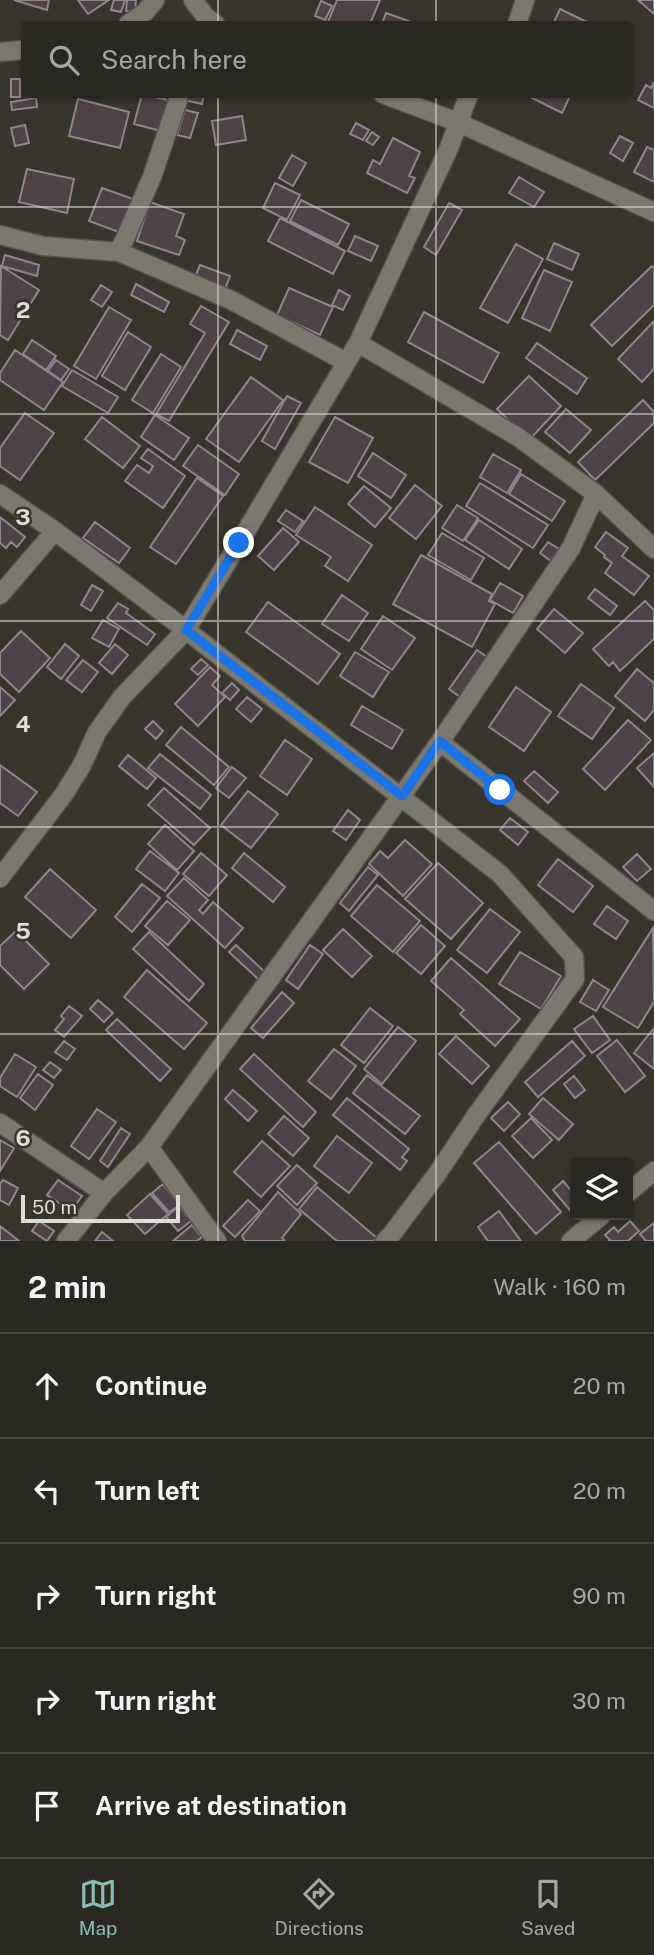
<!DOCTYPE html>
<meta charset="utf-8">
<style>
:root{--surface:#292821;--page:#35342e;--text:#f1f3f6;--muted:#a5a6a5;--line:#45443f;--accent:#8bbbb9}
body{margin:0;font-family:"Public Sans",sans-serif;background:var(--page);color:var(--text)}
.controls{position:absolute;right:21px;bottom:21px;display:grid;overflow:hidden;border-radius:7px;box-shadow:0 2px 5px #0004}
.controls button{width:63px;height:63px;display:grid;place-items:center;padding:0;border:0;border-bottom:2px solid var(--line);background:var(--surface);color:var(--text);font:35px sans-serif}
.scale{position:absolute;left:21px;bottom:18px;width:159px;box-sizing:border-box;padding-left:7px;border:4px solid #dddcd6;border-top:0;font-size:19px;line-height:24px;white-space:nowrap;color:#dddcd6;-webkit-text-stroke:5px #37352c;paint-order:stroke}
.stop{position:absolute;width:21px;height:21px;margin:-16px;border:5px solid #1a73e8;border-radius:50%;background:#fff}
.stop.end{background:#1a73e8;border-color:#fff;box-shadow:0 2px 7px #0008}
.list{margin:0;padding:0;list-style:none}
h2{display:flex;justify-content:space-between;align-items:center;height:91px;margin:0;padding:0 28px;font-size:30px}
h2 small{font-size:23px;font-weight:400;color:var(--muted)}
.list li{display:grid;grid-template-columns:46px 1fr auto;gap:21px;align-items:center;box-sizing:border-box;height:105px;padding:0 28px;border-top:2px solid var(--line)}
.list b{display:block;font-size:26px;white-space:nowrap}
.list em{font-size:23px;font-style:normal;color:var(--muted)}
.icon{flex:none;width:38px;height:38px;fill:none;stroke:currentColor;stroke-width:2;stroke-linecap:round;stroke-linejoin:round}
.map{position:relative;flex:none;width:654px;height:1241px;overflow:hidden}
.search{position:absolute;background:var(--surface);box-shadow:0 2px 5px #0004;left:21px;right:21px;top:21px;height:77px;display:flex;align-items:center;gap:18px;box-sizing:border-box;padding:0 24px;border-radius:7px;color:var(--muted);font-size:26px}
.sheet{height:616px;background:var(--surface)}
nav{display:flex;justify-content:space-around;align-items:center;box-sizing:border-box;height:98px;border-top:2px solid var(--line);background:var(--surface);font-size:19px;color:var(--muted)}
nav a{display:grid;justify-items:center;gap:4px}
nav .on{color:var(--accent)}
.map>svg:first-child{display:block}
.building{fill:#4c4248;stroke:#8f848b;stroke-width:2}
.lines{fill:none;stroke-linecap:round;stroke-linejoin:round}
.minor-casing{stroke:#54524a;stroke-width:21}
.minor{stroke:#7b796f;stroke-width:18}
.route{stroke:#1a73e8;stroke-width:9}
.grid{fill:none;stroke:#dddcd6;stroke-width:2;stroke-opacity:0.55}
.grid-label{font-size:23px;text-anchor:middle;font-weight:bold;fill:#dddcd6;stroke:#37352c;stroke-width:5;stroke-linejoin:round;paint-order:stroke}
</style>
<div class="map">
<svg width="654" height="1241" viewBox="0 0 654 1241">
<rect width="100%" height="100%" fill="#37352c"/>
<!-- building -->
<path class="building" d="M14 0H49L47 10Z
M78 0H109L88 14Z
M114 0H125L121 12 111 10Z
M127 0H136L135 12 126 11Z
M337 0H380L370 24H327Z
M638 0H654V14Z
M321 1 332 6 325 20 315 16Z
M560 9 591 24H553Z
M386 13 409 21 408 24H382Z
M11 79H20V97H11Z
M654 82V108L638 100 646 85 651 88Z
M142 94 172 101 165 132 134 124Z
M158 94H204L202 104Z
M524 94H571L562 113Z
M36 98 37 107 12 110 11 102Z
M78 99 129 112 120 148 69 136Z
M185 110 198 113 190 138 177 135Z
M242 116 246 140 216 145 212 121Z
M356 123 369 130 363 140 350 134Z
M25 125 29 143 15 146 11 128Z
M372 132 379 137 373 145 366 141Z
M620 136 633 143 623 161 610 153Z
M393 138 420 152 409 176 415 178 407 193 367 173 373 160 380 164Z
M647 147 654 150V182L634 172Z
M292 155 306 163 293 186 279 178Z
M27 169 74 179 67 213 19 202Z
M519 177 544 192 534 207 509 193Z
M275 183 300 195 287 220 263 208Z
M102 188 136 200 124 234 89 221Z
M301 200 349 224 338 245 290 221Z
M150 202 184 214 176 236 185 240 179 255 137 241Z
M449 203 462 210 436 255 424 247Z
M280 218 345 251 333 274 268 241Z
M355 236 378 246 371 261 348 251Z
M554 243 579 254 572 270 547 259Z
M516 244 543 259 508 323 480 308Z
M5 255 39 265 37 276 2 266Z
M200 265 230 276 225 289 195 277Z
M1 266 39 290 8 340 0 335Z
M652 266 654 268V305L612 346 591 325Z
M544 270 572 282 550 331 522 318Z
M136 284 169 302 164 312 131 295Z
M101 285 112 292 102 307 91 300Z
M289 288 333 307 320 335 277 315Z
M339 290 350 296 343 310 332 305Z
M201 306 229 322 169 421 156 414 205 333 190 324Z
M109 307 131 320 96 379 74 366Z
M424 312 499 353 483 383 408 342Z
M654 321V369L642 382 618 359Z
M237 330 267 346 260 360 230 344Z
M128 332 151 347 125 390 102 376Z
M32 340 56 356 46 370 23 354Z
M537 343 587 378 577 394 526 358Z
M15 350 63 382 44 410 0 380V373Z
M161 354 181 367 153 413 132 400Z
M56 360 69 369 61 380 48 371Z
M72 370 118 397 108 413 62 386Z
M529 376 561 406 529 440 497 409Z
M251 377 283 400 239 462 206 439Z
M287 396 301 403 275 449 262 441Z
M643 400 654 412V423L595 480 578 462Z
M566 409 591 430 570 453 545 432Z
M25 413 54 433 20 480 0 466V448Z
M155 415 189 438 174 460 141 437Z
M102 417 140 446 123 468 85 439Z
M335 417 373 438 348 483 309 462Z
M198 445 239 474 225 495 183 466Z
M148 449 185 476 163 508 125 481 137 465 149 473 153 466 141 458Z
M373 453 406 475 391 498 358 476Z
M493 454 521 470 507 493 480 477Z
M521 474 565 501 552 521 509 494Z
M197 478 223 496 176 564 150 547Z
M480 483 548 525 533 548 466 506Z
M415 485 442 506 416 539 389 518Z
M364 486 391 508 375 527 348 504Z
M457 505 478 518 463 541 442 528Z
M315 507 372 545 348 581 325 566 331 557 296 535Z
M286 510 303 521 295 532 278 521Z
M0 517 25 537 17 547 11 542 6 548 0 543Z
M479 520 522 549 509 569 465 540Z
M95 522 130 548 119 563 83 538Z
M283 528 299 542 274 570 258 556Z
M606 532 628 548 622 556 649 576 634 595 605 573 612 563 604 557 605 555 595 547Z
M442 533 484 558 471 580 428 555Z
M548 542 559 549 551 561 540 553Z
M421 555 492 594 489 601 495 604 472 647 393 604Z
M500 583 523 596 513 613 490 600Z
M92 585 103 591 91 611 81 605Z
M595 589 617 606 610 615 588 598Z
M342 595 368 613 349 641 322 624Z
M645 601 654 610V639L620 671 613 662 609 666 593 649Z
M268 602 340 654 318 684 246 632Z
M118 603 128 609 126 613 155 634 147 645 107 618Z
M554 609 583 633 565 653 537 629Z
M383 616 415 638 392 670 361 649Z
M103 620 119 629 109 647 92 638Z
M21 631 50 658 19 692 0 674V653Z
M65 644 79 656 61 679 47 667Z
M115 644 128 655 112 674 99 663Z
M477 650 491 660 463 699 449 689Z
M355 652 389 672 373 697 340 676Z
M201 659 208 665 198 675 191 669Z
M83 660 98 672 82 692 66 680Z
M210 667 220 676 212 685 225 697 198 726 175 704Z
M637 669 654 683V710L645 721 615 696Z
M232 683 239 690 230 700 222 693Z
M581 684 614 708 592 739 558 716Z
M0 687 15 700 0 716Z
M516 687 551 712 524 751 489 727Z
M247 697 262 709 251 722 236 709Z
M362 706 403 730 392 749 351 725Z
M628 720 651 740 605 790 583 769Z
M153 721 163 731 156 739 145 729Z
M181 727 229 767 214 785 166 745Z
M285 740 312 759 287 795 260 776Z
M654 753V787L637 768Z
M160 754 211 795 200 809 148 768Z
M128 755 156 778 147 789 119 766Z
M0 765 37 792 18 816 0 803Z
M232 767 246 778 229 798 216 788Z
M534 771 558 792 548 803 524 781Z
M164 788 210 828 194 845 148 805Z
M248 791 278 814 251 848 221 825Z
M348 810 360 820 346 840 333 831Z
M510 818 528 832 518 845 500 830Z
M165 825 194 851 177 870 148 844Z
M405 840 432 864 403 896 369 864 380 851 388 858Z
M150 851 179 873 165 891 136 869Z
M201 853 227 875 209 896 183 874Z
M244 853 285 887 273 902 232 868Z
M637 854 651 869 637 881 623 867Z
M558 859 593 886 573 912 538 885Z
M438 863 483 903 451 939 405 899Z
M368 867 378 875 349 911 340 903Z
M50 869 96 910 71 938 25 897Z
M184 878 208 900 199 910 203 914 213 902 243 928 225 948 167 896Z
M142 884 160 898 132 932 115 917Z
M377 885 420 921 393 952 351 916Z
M167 901 190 920 168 945 145 926Z
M607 906 628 921 616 939 594 924Z
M490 909 520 932 487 973 457 950Z
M421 925 445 946 421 974 396 953Z
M653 928 654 1002 638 1028 603 1007Z
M343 929 372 956 352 977 323 950Z
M16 931 49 964 24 989 0 965V946Z
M149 932 204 984 189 1001 133 949Z
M236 945 265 972 258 979 229 952Z
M310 945 323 954 298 989 286 980Z
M520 952 561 976 541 1009 499 984Z
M451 958 520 1019 495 1046 460 1014 464 1010 431 981Z
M147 970 207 1023 184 1049 124 997Z
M593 980 609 990 596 1011 580 1002Z
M282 992 294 1003 263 1038 251 1028Z
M98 1000 113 1013 104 1022 90 1009Z
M69 1006 82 1016 64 1037 55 1030 64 1019 61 1016Z
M370 1008 393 1026 364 1063 341 1045Z
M593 1016 610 1040 592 1053 574 1029Z
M117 1019 171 1069 160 1081 106 1030Z
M398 1027 416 1041 382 1084 364 1069Z
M654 1028V1069L634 1053Z
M456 1036 489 1066 472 1084 439 1054Z
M617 1040 645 1076 625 1092 597 1056Z
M64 1041 75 1049 67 1060 55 1052Z
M572 1041 585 1056 538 1097 525 1082Z
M334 1049 356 1066 331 1099 308 1081Z
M15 1054 36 1067 17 1097 0 1086V1078Z
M254 1054 316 1112 303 1127 240 1069Z
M50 1062 61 1070 54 1078 43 1070Z
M38 1074 53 1085 35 1110 20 1098Z
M367 1075 420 1116 405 1134 353 1093Z
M574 1076 585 1090 575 1098 564 1084Z
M233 1090 257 1111 248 1121 225 1099Z
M347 1098 409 1149 402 1157 407 1161 400 1170 333 1115Z
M543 1098 573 1124 559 1140 529 1114Z
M508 1102 520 1114 504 1131 491 1118Z
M97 1109 116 1122 89 1159 71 1146Z
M284 1116 309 1138 293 1156 268 1134Z
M531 1118 552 1140 533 1158 512 1136Z
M121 1128 130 1134 108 1167 100 1161Z
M337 1136 372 1163 349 1193 314 1166Z
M0 1140 14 1148 0 1171Z
M262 1141 290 1166 261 1197 234 1172Z
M499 1142 561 1212 536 1234 474 1163Z
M297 1165 317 1183 297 1205 277 1186Z
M3 1180 18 1188 9 1205 0 1200V1184Z
M58 1180 82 1196 71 1211 47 1195Z
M563 1181 575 1195 574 1215 553 1190Z
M163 1184 180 1205 169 1212 152 1193Z
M317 1187 377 1238 374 1241H337L299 1209Z
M278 1192 301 1214 282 1238 285 1241H245L242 1236Z
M150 1194 168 1214 145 1234 127 1215Z
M248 1200 260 1211 235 1237 223 1226Z
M179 1206 191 1221 178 1231 166 1217Z
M499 1211 521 1241H488L478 1227Z
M39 1221 54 1231 47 1241 32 1231Z
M630 1221 639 1231 628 1241H608L610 1240 605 1235 614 1227 618 1232Z
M654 1223V1241H646L640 1234Z
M192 1225 202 1237 197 1241H173Z
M0 1226 19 1241H0Z
M102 1232 113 1241H95Z"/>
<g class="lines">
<defs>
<path id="minor" d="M193 0 205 16 215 24
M128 24 145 12 155 0
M517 24 525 0
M0 52 24 50
M383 94 457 122 654 212
M0 235 43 246 119 252 231 300 346 362
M119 252 152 177 178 100
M358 343 518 437 596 494 654 549
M0 494 55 531 186 630 500 874 574 957 575 979 477 1114 437 1174 392 1234 385 1241
M0 595 55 531
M440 742 654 911
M0 878 64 794 82 765 97 732 122 697 186 630 239 543 358 343 449 148 469 94
M0 1123 104 1193
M149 1147 217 1241
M628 1193 654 1171
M66 1241 104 1193 149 1147 440 742 571 548 596 494
M571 1241 602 1215"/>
</defs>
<!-- minor casing -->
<use href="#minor" class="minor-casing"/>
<!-- minor -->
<use href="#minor" class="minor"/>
</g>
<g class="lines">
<!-- route -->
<path class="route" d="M239 543 186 630 402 796 440 741 500 790"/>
</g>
<!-- grid -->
<path class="grid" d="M218 0V24M436 0V24M218 94V1241M436 94V1241M0 207H654M0 414H654M0 621H654M0 827H654M0 1034H654"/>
<g class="grid-label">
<text x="23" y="318">2</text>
<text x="23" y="525">3</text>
<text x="23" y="732">4</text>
<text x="23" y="939">5</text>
<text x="23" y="1146">6</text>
</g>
</svg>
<div class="controls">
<button><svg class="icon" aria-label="layers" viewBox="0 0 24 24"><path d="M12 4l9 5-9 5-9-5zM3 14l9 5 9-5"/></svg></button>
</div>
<div class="scale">50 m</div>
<div class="stop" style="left:500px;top:790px"></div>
<div class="stop end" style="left:239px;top:543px"></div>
<div class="search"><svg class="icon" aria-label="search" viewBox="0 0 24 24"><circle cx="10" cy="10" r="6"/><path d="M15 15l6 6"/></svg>Search here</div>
</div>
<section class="sheet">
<h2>2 min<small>Walk · 160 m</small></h2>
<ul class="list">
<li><svg class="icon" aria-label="ahead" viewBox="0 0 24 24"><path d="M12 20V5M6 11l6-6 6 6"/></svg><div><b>Continue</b></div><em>20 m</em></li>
<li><svg class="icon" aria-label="left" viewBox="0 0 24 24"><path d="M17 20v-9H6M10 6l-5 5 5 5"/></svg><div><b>Turn left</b></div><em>20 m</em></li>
<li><svg class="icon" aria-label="right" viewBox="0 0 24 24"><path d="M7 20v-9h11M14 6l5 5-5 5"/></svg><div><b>Turn right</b></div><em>90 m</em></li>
<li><svg class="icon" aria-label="right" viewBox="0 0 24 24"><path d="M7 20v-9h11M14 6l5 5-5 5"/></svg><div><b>Turn right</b></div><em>30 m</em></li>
<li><svg class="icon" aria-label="arrive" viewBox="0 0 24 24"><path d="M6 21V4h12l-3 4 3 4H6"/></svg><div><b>Arrive at destination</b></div></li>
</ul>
</section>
<nav>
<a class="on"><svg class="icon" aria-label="map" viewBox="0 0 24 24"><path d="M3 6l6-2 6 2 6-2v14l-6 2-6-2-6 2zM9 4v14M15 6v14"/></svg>Map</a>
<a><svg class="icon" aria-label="directions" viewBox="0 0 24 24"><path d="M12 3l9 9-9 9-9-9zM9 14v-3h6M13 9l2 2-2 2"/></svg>Directions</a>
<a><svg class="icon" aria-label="saved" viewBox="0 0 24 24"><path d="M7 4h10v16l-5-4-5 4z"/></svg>Saved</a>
</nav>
